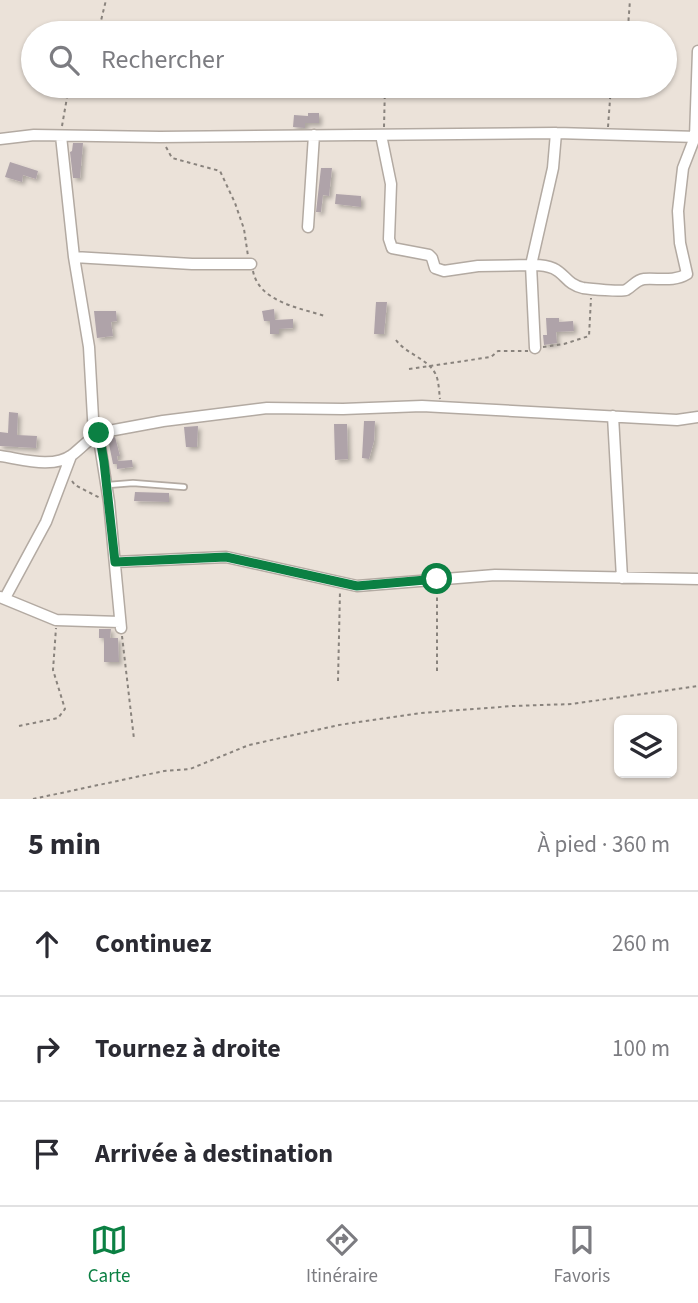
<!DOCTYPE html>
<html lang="fr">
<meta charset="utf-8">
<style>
:root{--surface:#fff;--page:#f7f7f7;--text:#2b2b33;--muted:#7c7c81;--line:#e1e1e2;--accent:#0b8043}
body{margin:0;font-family:"Source Sans 3",sans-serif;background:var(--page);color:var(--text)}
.controls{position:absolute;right:21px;bottom:21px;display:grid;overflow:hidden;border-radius:10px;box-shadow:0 2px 5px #0004}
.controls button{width:63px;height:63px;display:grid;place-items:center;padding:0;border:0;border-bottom:2px solid var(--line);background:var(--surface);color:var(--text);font:35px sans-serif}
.stop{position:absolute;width:21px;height:21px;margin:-16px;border:5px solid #0b8043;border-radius:50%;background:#fff}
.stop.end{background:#0b8043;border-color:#fff;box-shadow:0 2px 7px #0008}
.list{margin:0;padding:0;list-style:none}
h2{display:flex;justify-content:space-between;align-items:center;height:91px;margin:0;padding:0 28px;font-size:30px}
h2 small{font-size:23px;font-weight:400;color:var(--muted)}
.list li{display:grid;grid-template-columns:46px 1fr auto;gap:21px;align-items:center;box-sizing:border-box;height:105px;padding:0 28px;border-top:2px solid var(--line)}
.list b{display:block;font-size:26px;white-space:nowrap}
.list em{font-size:23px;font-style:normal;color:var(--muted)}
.icon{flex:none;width:38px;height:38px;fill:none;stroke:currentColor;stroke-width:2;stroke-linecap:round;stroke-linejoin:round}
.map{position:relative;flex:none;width:698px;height:799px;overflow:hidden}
.search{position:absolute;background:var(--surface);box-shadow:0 2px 5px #0004;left:21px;right:21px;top:21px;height:77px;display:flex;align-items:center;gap:18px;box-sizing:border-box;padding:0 24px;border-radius:38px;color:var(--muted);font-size:26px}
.sheet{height:406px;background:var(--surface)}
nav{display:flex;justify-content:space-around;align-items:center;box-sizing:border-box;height:98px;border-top:2px solid var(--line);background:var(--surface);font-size:19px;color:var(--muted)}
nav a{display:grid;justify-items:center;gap:4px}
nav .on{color:var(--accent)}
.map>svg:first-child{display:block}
.building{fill:#afa3a9;filter:url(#shadow)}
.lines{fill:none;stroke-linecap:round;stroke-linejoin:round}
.service-casing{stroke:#b3aaa2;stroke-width:8}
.minor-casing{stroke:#b3aaa2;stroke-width:13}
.path{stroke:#89837d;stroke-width:2;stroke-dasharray:3.5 3.5;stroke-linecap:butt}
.service{stroke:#fff;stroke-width:4.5}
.minor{stroke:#fff;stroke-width:10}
.route{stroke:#0b8043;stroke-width:9}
</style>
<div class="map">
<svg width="698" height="799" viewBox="0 0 698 799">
<defs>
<filter id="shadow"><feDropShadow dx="3" dy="3" stdDeviation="2" flood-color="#0004"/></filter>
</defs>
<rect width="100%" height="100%" fill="#ebe2d9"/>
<!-- building -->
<path class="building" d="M308 113H319V123H305V128L293 127 294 115 308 116Z
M73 143H83L80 178H73L70 152 72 151Z
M10 162 38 171 36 179 23 175 22 182 5 177Z
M321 168H332L329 196 323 195 321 212H316Z
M336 194 361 196V207L335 204Z
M376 302H387L384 334H374Z
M274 309 275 320 293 319V328L279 329V334H270V321H264L262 311Z
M94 311H116L117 321 111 322 113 336 97 338Z
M546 318H559V322L573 321 574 331 556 332 557 343 544 345 543 335H547Z
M9 412 18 413 17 435 37 436 36 448 0 446V432L8 433Z
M364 421H375L374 441 369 459 362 458Z
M334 424H347L348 459 335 460Z
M198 426 197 447H186L184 427Z
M115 437 120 456H117L118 461 132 460 133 467 117 469V464H113L108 439Z
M135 492 169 493V502L134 501Z
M99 629H111L110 638H118L119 662H104V638H99Z"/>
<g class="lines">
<defs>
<path id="service" d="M108 485 133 483 184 487"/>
<path id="minor" d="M381 135 391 184 389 239 392 248 429 255 432 258 435 268 444 271 478 266 531 265 553 168 556 133
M61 136 74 257 89 347 94 436
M0 139 34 135 160 137 556 133 698 137
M308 227 314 135
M74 257 192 264H251
M535 348 531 265C567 264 560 283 583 288 590 289 622 292 626 290 633 286 636 280 644 279 659 278 674 282 687 274L680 243 678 211 683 168 695 137 698 51
M613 416 622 578
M0 456C22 459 53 469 72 455 81 448 88 440 98 434
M115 562 226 557 357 586 495 575 698 579
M0 597 56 620 120 622
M5 598 46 522 71 456
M121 628 109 502 98 433 163 421 267 408 343 409 422 406 677 420 698 417"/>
</defs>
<!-- service casing -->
<use href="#service" class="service-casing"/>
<!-- minor casing -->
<use href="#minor" class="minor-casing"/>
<!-- path -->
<path class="path" d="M98 33 106 0
M623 33 628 27 630 0
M62 126 69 86
M384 127 385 86
M608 127 611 86
M166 147 172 158 220 171 235 203 244 229 248 256
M253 271C259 302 300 308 325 316
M396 340C406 354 429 359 436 375 439 382 439 392 440 399
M543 347 564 344 589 336 591 298
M409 369 491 357 498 351H528
M72 481 75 485 100 498
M122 636 134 739
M437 671V588
M338 681 340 591
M19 726 58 718 65 709 53 670 56 628
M33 799 164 771 190 769 249 745 339 725 421 713 513 706 572 704 698 686"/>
<!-- service -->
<use href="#service" class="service"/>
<!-- minor -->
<use href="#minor" class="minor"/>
</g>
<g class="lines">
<!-- route -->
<path class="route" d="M99 433 104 462 115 562 226 557 357 586 437 579"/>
</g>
</svg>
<div class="controls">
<button><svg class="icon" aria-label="layers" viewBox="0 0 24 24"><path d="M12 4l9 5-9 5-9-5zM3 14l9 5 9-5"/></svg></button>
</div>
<div class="stop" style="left:437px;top:579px"></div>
<div class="stop end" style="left:99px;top:433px"></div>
<div class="search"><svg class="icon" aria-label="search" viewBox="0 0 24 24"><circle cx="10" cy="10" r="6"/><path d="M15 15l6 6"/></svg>Rechercher</div>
</div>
<section class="sheet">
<h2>5 min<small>À pied · 360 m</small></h2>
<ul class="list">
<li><svg class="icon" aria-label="ahead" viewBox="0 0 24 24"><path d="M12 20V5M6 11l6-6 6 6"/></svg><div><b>Continuez</b></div><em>260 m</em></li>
<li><svg class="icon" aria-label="right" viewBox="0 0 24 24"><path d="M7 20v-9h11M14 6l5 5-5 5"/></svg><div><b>Tournez à droite</b></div><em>100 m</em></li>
<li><svg class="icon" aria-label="arrive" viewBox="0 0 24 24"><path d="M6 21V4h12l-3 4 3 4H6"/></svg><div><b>Arrivée à destination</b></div></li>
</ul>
</section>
<nav>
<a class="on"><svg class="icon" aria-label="map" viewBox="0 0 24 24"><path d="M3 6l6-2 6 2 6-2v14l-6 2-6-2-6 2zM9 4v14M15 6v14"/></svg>Carte</a>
<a><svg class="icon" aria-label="directions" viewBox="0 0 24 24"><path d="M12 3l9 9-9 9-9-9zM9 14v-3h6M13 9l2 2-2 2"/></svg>Itinéraire</a>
<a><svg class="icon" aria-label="saved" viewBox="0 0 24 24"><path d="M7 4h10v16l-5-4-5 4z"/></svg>Favoris</a>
</nav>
